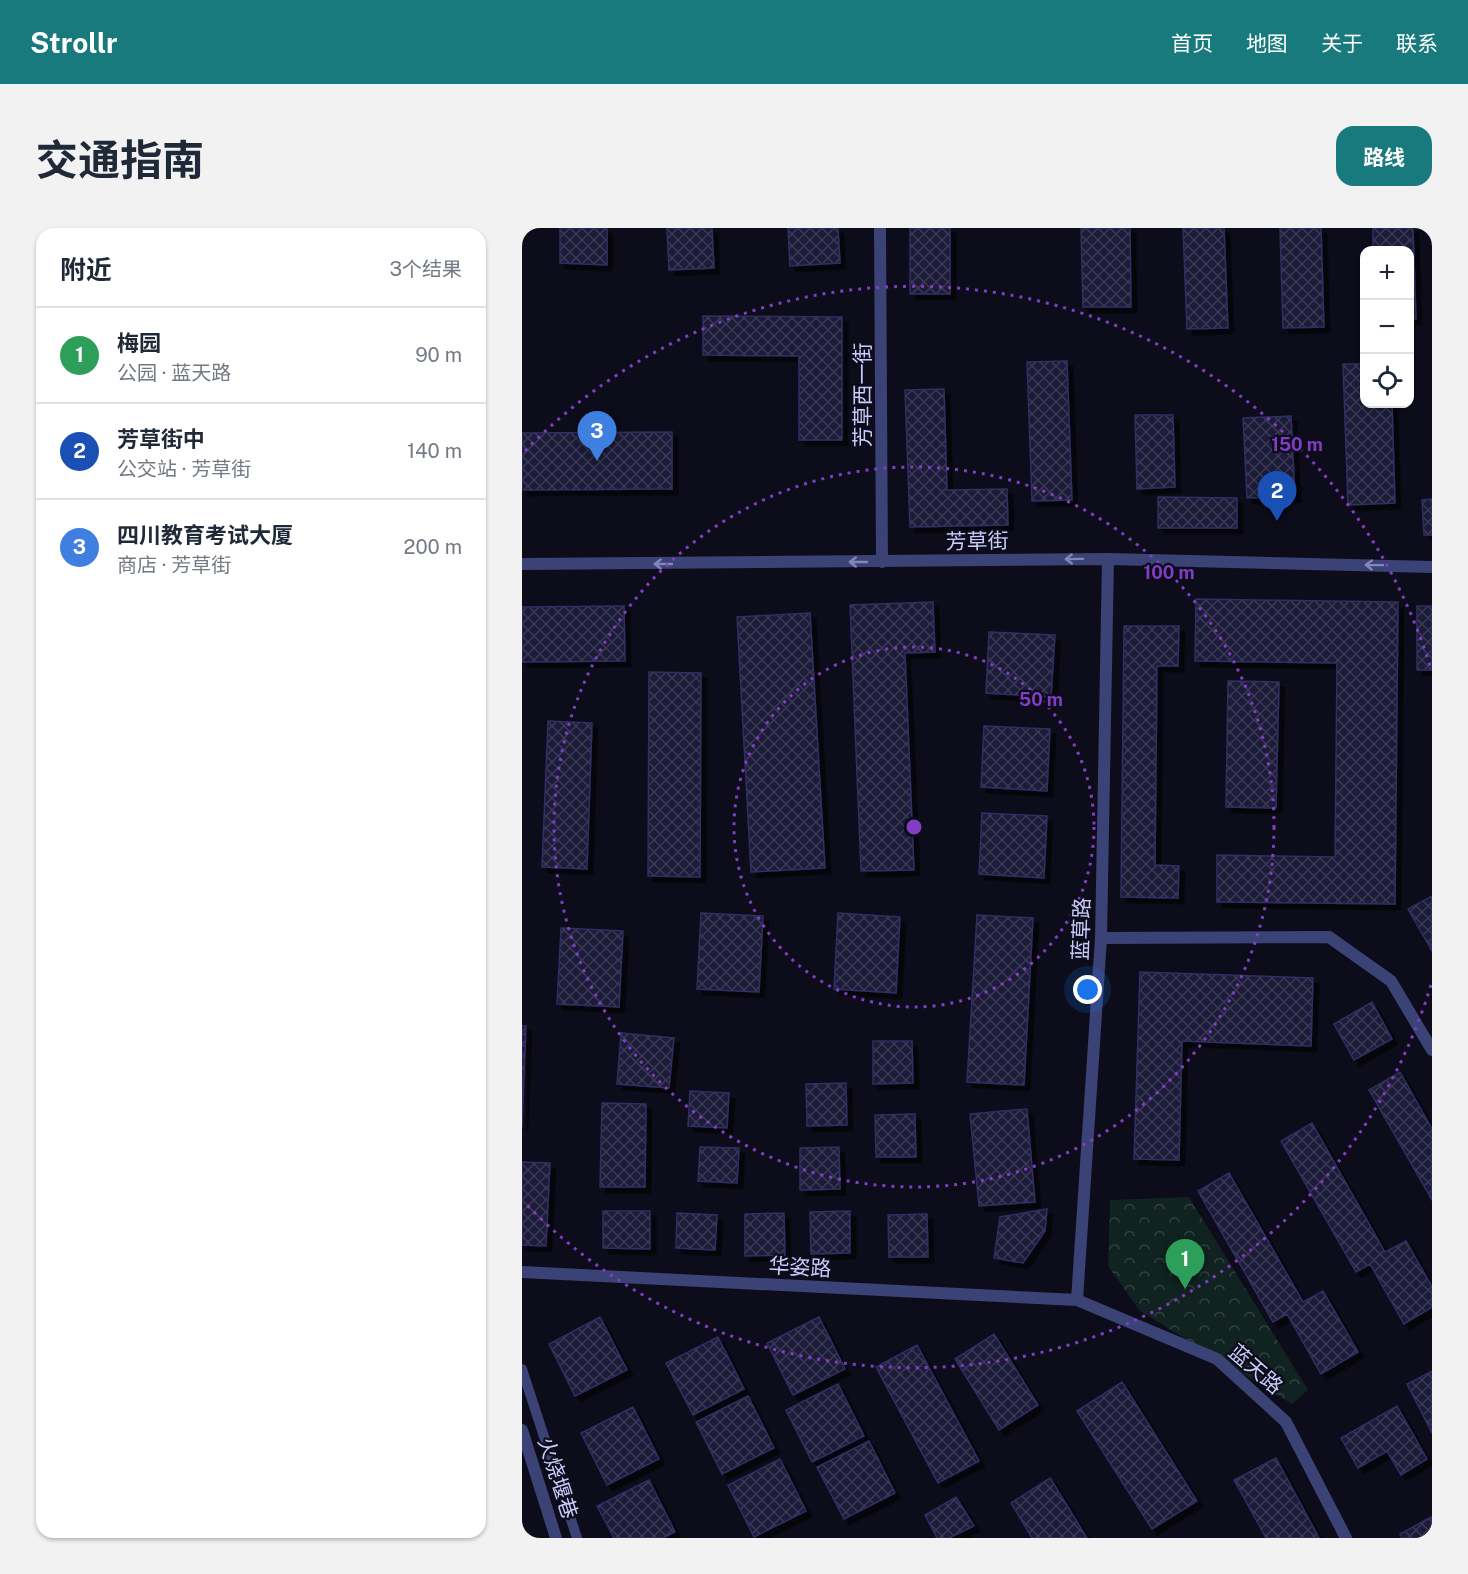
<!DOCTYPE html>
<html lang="zh">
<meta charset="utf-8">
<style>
:root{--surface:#fff;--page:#f2f2f3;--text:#1f2937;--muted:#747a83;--line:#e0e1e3;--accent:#197a7d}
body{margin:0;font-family:"Public Sans","Noto Sans SC",sans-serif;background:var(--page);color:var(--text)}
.controls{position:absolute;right:18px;top:18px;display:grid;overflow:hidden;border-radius:12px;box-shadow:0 2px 4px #0004}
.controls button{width:54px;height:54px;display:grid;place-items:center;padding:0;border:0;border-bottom:2px solid var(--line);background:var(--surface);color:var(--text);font:30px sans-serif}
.you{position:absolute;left:566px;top:762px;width:21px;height:21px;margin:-15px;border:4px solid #fff;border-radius:50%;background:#1a73e8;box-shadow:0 0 0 9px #1a73e833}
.badge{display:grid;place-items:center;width:39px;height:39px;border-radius:50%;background:var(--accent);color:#fff;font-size:20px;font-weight:700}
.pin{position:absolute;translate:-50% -50px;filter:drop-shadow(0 2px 3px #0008)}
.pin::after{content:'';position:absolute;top:32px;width:21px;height:18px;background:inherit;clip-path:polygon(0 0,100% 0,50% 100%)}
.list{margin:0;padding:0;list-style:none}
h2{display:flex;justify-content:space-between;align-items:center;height:78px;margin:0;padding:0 24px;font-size:26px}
h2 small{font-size:20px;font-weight:400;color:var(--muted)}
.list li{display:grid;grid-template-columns:39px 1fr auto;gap:18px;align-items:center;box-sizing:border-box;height:96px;padding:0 24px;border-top:2px solid var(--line)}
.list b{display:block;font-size:22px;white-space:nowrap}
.list p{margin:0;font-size:20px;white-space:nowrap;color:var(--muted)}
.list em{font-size:20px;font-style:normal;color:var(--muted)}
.icon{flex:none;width:33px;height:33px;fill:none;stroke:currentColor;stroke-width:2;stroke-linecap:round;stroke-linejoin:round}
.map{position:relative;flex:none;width:910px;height:1310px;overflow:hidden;border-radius:18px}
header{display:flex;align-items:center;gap:36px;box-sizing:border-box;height:84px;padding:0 30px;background:var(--accent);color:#fff}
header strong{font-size:28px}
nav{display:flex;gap:33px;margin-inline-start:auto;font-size:21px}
.intro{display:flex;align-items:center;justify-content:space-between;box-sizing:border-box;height:144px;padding:0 36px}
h1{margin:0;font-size:42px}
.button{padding:15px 27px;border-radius:18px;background:var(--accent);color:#fff;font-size:21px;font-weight:700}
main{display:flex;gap:36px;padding:0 36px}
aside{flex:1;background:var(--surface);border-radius:18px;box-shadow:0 2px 4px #0004}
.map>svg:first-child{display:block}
.park{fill:url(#park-crowns)}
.building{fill:url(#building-cross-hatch);stroke:#302e63;stroke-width:1.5;filter:url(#shadow)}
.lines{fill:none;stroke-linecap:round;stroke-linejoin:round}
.service{stroke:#3b4275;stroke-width:10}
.pedestrian{stroke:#3b4275;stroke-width:12}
.minor{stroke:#3b4275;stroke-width:12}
.tertiary{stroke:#3b4275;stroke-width:12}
.oneway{stroke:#8286b8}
.ring{fill:none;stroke:#833cc5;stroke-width:3;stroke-dasharray:3 6}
.labels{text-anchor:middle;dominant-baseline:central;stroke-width:4.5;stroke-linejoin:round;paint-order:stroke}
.street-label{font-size:21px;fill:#c9cbfb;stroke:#0c0c1a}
.centre{fill:#833cc5;stroke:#0c0c1a;stroke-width:3}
.ring-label{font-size:18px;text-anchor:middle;font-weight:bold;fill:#833cc5;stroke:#0c0c1a;stroke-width:4.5;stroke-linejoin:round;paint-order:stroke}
</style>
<header>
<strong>Strollr</strong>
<nav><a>首页</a><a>地图</a><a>关于</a><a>联系</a></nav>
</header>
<div class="intro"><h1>交通指南</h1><a class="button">路线</a></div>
<main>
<aside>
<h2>附近<small>3个结果</small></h2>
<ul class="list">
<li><span class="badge" style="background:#2e9e5b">1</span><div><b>梅园</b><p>公园 · 蓝天路</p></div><em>90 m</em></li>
<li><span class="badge" style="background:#1a4fb4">2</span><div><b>芳草街中</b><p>公交站 · 芳草街</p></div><em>140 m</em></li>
<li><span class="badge" style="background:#3f7fe0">3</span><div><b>四川教育考试大厦</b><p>商店 · 芳草街</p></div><em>200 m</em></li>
</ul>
</aside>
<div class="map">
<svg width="910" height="1310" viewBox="0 0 910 1310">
<defs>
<pattern id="park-crowns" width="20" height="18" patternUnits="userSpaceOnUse" patternTransform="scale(1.5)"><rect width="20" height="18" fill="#102320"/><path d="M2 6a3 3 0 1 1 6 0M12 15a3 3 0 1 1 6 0" fill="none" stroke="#314241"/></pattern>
<pattern id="building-cross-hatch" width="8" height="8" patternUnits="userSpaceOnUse" patternTransform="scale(1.5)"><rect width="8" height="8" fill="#1b1a39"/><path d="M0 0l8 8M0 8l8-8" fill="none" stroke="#3b3a57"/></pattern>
<filter id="shadow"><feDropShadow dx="5.5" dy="5.5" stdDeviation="0" flood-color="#0009"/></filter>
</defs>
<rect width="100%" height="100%" fill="#0c0c1a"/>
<!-- park -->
<path class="park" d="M667 969 786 1162 770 1176 618 1083 586 1038 588 972Z"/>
<!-- building -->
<path class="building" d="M38 0H85V37L38 35Z
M145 0H190L192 40 147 42Z
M266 0H316L318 35 268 38Z
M388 0H428V66H388Z
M559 0H608L609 79H561Z
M661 0H702L706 100 665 101Z
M758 0H799L802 99 761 100Z
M851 0H891L894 91H888V22H851Z
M181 88 320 89V212H277V128L181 127Z
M545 133 550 272 510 273 505 134Z
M821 136H842V176H870L873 275 826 277Z
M422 161 425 262 485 261 486 297 388 299 383 162Z
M613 187H651L653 259 615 261Z
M769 188 773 268 725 270 721 190Z
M150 204V261L0 262V205Z
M636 269 715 270V300H636Z
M910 271V307H902L900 272Z
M674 371 876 374 873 676 695 674V627L813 629 815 435 673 433Z
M411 374 413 424 383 425 392 642 339 643 328 377Z
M102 378 103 433 0 434V379Z
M895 378H910V442H895Z
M288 385 303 640 229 644 215 389Z
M602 398H657L656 438H635L633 637 657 638 656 670 599 669Z
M467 404 533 407 529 469 464 465Z
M127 444 179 445 178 649 126 648Z
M706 453 757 454 754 580 704 579Z
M26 493 70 495 65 641 20 639Z
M462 498 528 501 525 563 459 559Z
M460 585 525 588 522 650 457 646Z
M910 668V723L886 681Z
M179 685 241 688 237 764 175 761Z
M316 685 378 689 374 765 312 761Z
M455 687 511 690 502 857 445 854Z
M39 700 101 703 97 779 35 776Z
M618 744 791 750 789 818 660 813 657 932 612 931Z
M850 774 870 811 832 832 812 796Z
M0 798H4L0 899Z
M99 805 152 810 147 860 95 856Z
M351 813H390L391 855 351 856Z
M878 844 910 901V972L847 862Z
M324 855 325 897 285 898 284 856Z
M168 863 207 865 205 900 166 898Z
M80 875 124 876 123 959H78Z
M505 881 513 974 457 978 448 886Z
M393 886 394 929H354L353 887Z
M790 895 863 1024 884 1013 910 1059V1079L882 1096 848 1036 834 1044 759 913Z
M178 919 217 920 215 955 176 953Z
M317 919 318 961 278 962V920Z
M0 934 28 935 24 1018 0 1017Z
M707 945 781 1074 801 1063 836 1124 799 1146 765 1086 751 1094 676 963Z
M525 981 523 1003 501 1035 472 1030 478 989Z
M81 983H128V1021L81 1020Z
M328 983V1025L289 1026 288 984Z
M155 985 195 987 193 1022 154 1020Z
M262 985 263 1027 223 1028V986Z
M405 986 406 1029H367L366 987Z
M78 1089 105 1142 53 1168 27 1116Z
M297 1089 323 1141 271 1167 245 1115Z
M472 1106 516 1177 477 1202 433 1131Z
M196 1109 222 1161 171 1187 144 1135Z
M395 1117 457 1233 416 1255 354 1139Z
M910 1143V1205L885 1156Z
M600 1154 675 1273 630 1301 555 1183Z
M316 1156 342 1208 290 1234 264 1182Z
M226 1168 252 1220 200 1246 174 1194Z
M875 1178 905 1231 879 1247 865 1223 836 1240 819 1210Z
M111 1179 137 1231 85 1257 59 1205Z
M347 1213 373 1265 322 1291 295 1239Z
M754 1230 797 1310H744L712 1252Z
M258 1231 284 1283 232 1309 206 1257Z
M528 1250 565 1310H510L489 1275Z
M127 1252 153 1304 141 1310H92L75 1278Z
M434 1269 452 1298 427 1310H415L403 1287Z
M909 1289 910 1310H880L878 1306Z"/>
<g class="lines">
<!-- service -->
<path class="service" d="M0 1141 55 1310"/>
<!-- pedestrian -->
<path class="pedestrian" d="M0 1202 34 1310"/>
<!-- minor -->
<path class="minor" d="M358 0 360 334
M579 710 807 709 869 753 910 822
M0 1044 555 1072 695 1131 764 1194 824 1310
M555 1072 579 710 586 331"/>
<!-- tertiary -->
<path class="tertiary" d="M0 336 586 331 910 339"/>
</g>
<!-- one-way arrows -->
<defs><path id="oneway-shaft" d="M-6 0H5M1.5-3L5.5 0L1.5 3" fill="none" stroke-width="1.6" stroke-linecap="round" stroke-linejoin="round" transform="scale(1.5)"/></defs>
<g class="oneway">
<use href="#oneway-shaft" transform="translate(552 331) rotate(179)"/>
<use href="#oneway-shaft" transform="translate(336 334) rotate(180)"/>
<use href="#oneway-shaft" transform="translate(141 336) rotate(180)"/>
<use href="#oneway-shaft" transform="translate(852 337) rotate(-179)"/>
</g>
<!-- distance rings -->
<g class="ring">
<circle cx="392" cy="599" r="180"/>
<circle cx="392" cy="599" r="360"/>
<path d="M909 757A541 541 0 0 1 3 975M3 223A541 541 0 0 1 909 441"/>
</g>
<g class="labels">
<!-- street labels -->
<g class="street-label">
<text transform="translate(340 167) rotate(-90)">芳草西一街</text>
<text transform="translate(455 313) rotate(-1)">芳草街</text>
<text transform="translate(559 701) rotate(-88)">蓝草路</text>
<text transform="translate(278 1039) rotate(3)">华姿路</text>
<text transform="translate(734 1141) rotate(41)">蓝天路</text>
<text transform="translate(36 1250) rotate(72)">火烧堰巷</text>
</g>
</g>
<circle cx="392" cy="599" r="9" class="centre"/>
<g class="ring-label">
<text x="775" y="223">150 m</text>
<text x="647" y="351">100 m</text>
<text x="519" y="478">50 m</text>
</g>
</svg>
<div class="controls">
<button>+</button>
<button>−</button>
<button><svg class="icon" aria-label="locate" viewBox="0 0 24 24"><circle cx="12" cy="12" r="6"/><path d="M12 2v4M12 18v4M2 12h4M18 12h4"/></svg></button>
</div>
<div class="you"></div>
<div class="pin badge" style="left:663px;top:1061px;background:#2e9e5b">1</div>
<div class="pin badge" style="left:755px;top:293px;background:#1a4fb4">2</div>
<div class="pin badge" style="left:75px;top:233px;background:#3f7fe0">3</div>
</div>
</main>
